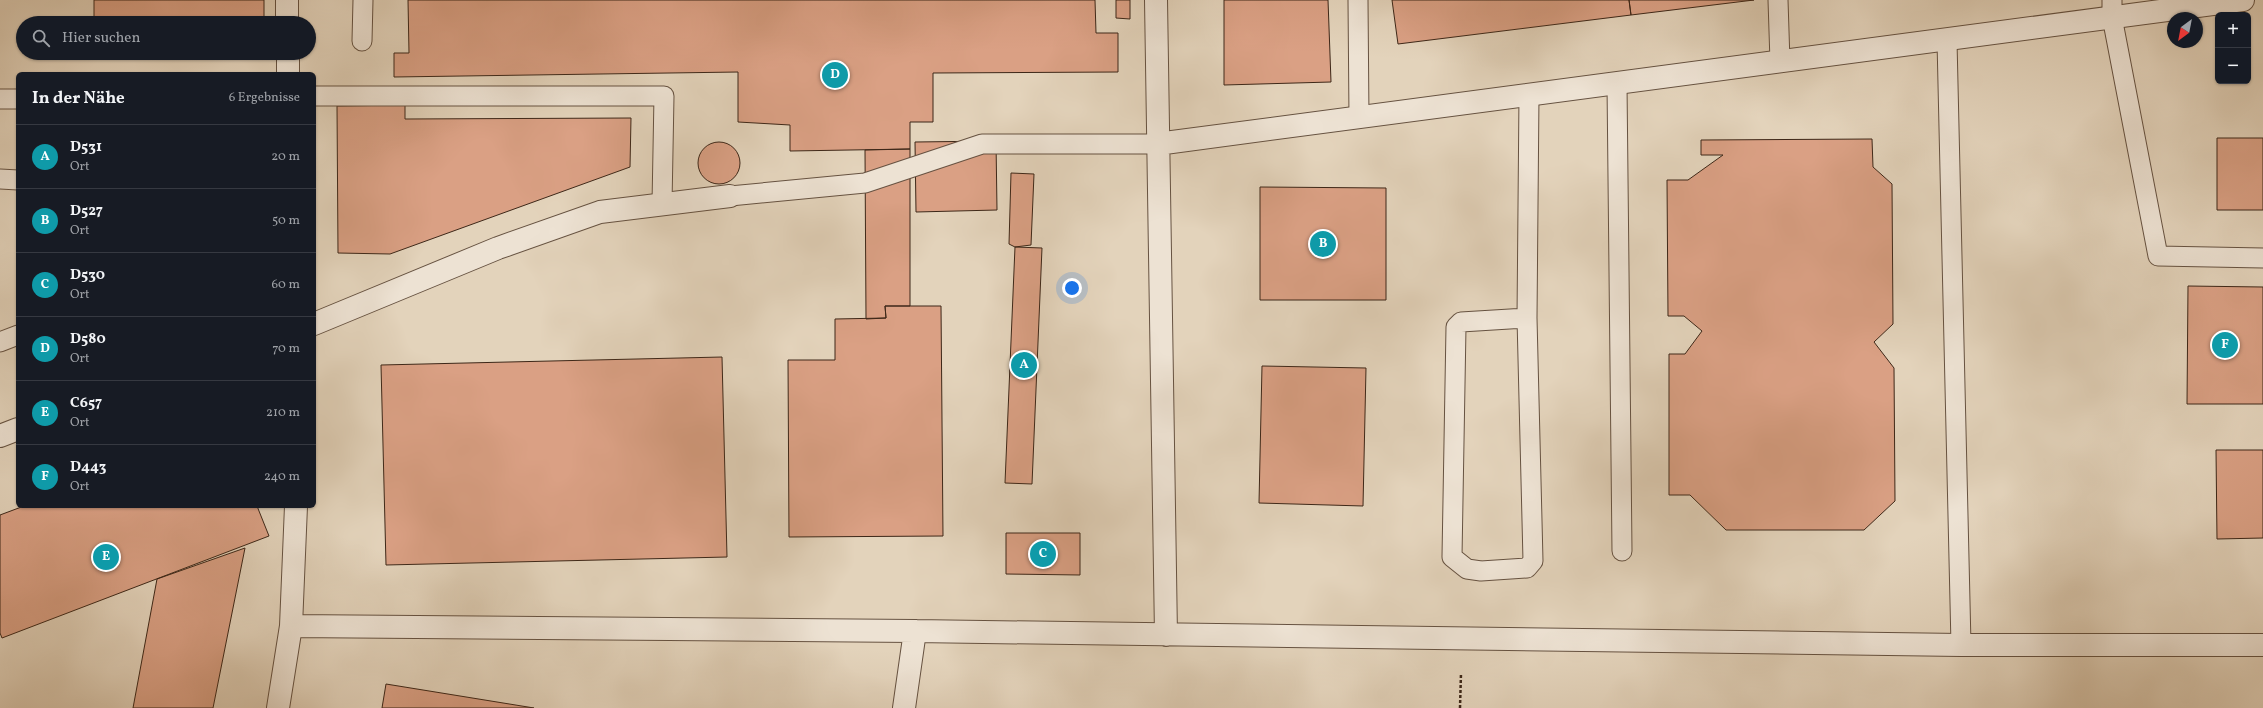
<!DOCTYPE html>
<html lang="de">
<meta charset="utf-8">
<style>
:root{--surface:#171b24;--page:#20242c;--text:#f1f3f6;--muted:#9ea1a6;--line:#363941;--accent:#c59692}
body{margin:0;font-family:Vollkorn,serif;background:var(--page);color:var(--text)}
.controls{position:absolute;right:12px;top:12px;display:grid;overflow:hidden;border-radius:6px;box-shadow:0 1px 3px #0004}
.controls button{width:36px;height:36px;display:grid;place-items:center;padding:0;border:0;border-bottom:1px solid var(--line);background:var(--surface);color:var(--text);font:20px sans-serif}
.compass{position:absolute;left:2167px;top:12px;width:36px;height:36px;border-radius:50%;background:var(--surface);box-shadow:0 1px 3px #0004;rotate:212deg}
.you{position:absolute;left:1072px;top:288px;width:14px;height:14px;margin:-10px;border:3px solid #fff;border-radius:50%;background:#1a73e8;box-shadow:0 0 0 6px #1a73e833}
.badge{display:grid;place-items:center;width:26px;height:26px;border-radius:50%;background:var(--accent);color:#fff;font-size:13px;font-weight:700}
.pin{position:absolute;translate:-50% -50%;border:2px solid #fff;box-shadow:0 1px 4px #0006}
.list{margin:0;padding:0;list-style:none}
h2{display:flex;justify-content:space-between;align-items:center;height:52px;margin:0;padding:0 16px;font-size:17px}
h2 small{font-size:13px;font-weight:400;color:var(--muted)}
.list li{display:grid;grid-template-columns:26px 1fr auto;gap:12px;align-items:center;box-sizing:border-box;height:64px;padding:0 16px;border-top:1px solid var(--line)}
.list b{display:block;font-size:15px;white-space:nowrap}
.list p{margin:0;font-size:13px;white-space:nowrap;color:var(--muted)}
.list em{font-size:13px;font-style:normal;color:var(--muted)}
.icon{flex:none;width:22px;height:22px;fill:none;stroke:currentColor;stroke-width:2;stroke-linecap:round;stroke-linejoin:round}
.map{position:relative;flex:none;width:2263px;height:708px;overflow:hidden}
.search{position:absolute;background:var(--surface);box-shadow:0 1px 3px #0004;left:16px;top:16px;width:300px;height:44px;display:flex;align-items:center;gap:10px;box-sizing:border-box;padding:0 14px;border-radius:22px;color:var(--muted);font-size:15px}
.panel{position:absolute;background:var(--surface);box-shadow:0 1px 3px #0004;left:16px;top:72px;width:300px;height:436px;border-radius:6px}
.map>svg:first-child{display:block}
.building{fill:#daa084;stroke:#3d2718}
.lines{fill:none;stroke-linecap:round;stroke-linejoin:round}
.lane-casing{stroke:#665241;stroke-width:21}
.street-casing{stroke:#665241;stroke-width:24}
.path{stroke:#3d2718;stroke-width:2.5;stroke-dasharray:3 2;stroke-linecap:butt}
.lane{stroke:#ede2d3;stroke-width:19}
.street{stroke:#ede2d3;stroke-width:22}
</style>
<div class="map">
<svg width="2263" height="708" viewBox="0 0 2263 708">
<rect width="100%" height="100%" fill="#e3d3bb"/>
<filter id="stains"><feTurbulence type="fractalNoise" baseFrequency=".005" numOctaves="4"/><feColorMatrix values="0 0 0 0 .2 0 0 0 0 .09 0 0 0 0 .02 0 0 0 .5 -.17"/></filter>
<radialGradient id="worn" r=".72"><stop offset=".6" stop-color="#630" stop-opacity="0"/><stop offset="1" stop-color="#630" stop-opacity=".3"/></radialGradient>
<!-- building -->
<path class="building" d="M94 0H264V23H94Z
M408 0H1095L1096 33H1118V72L933 73V122H910V149L790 151V125L738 122V72L394 77V53H409Z
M1116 0H1130V19L1116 18Z
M1224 0H1328L1331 82 1224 85Z
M1392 0H1629L1631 15 1398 44Z
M1629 0H1754L1631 15Z
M94 53H265V54L94 56Z
M405 105V119L631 118 630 167 390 254 338 253 337 106Z
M2217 138H2263V210H2217Z
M1872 139 1873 167 1892 184 1893 324 1874 342 1894 368 1895 501 1864 530H1726L1690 495H1669V354H1685L1702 331 1684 316H1668L1667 180H1688L1723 155H1701V140Z
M996 141 997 210 916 212 915 142Z
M698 163a21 21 0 1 1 42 0a21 21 0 1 1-42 0Z
M910 149V306H885L886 318 866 319 865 150Z
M1011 173 1034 174 1031 245 1015 247 1009 244Z
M1260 187 1386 188V300H1260Z
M1015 247 1042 248 1032 484 1005 483Z
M2188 286 2263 287V404H2187Z
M885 306H941L943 536 789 537 788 360H835V319L886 318Z
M722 357 727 557 386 565 381 365Z
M1262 366 1366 368 1363 506 1259 503Z
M2216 450H2263V538L2217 539Z
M24 506H257L269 536 2 638 0 633V515Z
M1006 533H1080V575L1006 574Z
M245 548 213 708H133L157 579Z
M386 684 534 708H382Z"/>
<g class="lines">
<defs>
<path id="lane" d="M1358 0 1359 118
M1778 0 1780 62
M2112 0V17L2158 256 2263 258
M362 41 363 0
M1947 41 1961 645
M1617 84 1622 551
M314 96H664L662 204
M0 99H18
M0 179 18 180
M730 196 865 183 982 144H1157
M1527 318 1533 561 1527 568 1481 571 1467 569 1452 557 1456 327 1461 322 1527 318 1529 95
M0 342 18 335"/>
<path id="street" d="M287 0V23
M1156 0 1166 635
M288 53V74
M1157 144 2243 0
M314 324 498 248 600 212 730 196
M0 436 18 429
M291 626 915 631 1961 645H2263
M278 708 291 626 296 506
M904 708 915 631"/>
</defs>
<!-- lane casing -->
<use href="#lane" class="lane-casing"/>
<!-- street casing -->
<use href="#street" class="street-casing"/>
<!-- path -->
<path class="path" d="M1460 708 1461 673"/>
<!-- lane -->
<use href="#lane" class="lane"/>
<!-- street -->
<use href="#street" class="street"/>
</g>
<rect width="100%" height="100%" filter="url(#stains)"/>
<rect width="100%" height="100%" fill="url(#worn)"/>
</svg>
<div class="controls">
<button>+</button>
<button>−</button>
</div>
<svg class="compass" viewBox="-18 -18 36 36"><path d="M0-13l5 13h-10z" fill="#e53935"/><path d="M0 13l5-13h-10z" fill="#9ea1a6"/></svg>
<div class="you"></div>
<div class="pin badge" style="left:1024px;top:365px;background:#0f9aa8">A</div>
<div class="pin badge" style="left:1323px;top:244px;background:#0f9aa8">B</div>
<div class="pin badge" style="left:1043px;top:554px;background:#0f9aa8">C</div>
<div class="pin badge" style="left:835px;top:75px;background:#0f9aa8">D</div>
<div class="pin badge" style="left:106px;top:557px;background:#0f9aa8">E</div>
<div class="pin badge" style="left:2225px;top:345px;background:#0f9aa8">F</div>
<div class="search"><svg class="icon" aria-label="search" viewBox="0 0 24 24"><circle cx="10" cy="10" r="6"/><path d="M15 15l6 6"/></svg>Hier suchen</div>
<section class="panel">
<h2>In der Nähe<small>6 Ergebnisse</small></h2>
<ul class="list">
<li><span class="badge" style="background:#0f9aa8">A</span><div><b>D531</b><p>Ort</p></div><em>20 m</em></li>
<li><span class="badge" style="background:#0f9aa8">B</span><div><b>D527</b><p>Ort</p></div><em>50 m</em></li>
<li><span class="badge" style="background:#0f9aa8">C</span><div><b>D530</b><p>Ort</p></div><em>60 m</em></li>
<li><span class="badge" style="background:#0f9aa8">D</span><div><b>D580</b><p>Ort</p></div><em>70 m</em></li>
<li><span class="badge" style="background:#0f9aa8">E</span><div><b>C657</b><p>Ort</p></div><em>210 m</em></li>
<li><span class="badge" style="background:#0f9aa8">F</span><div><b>D443</b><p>Ort</p></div><em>240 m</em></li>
</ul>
</section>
</div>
